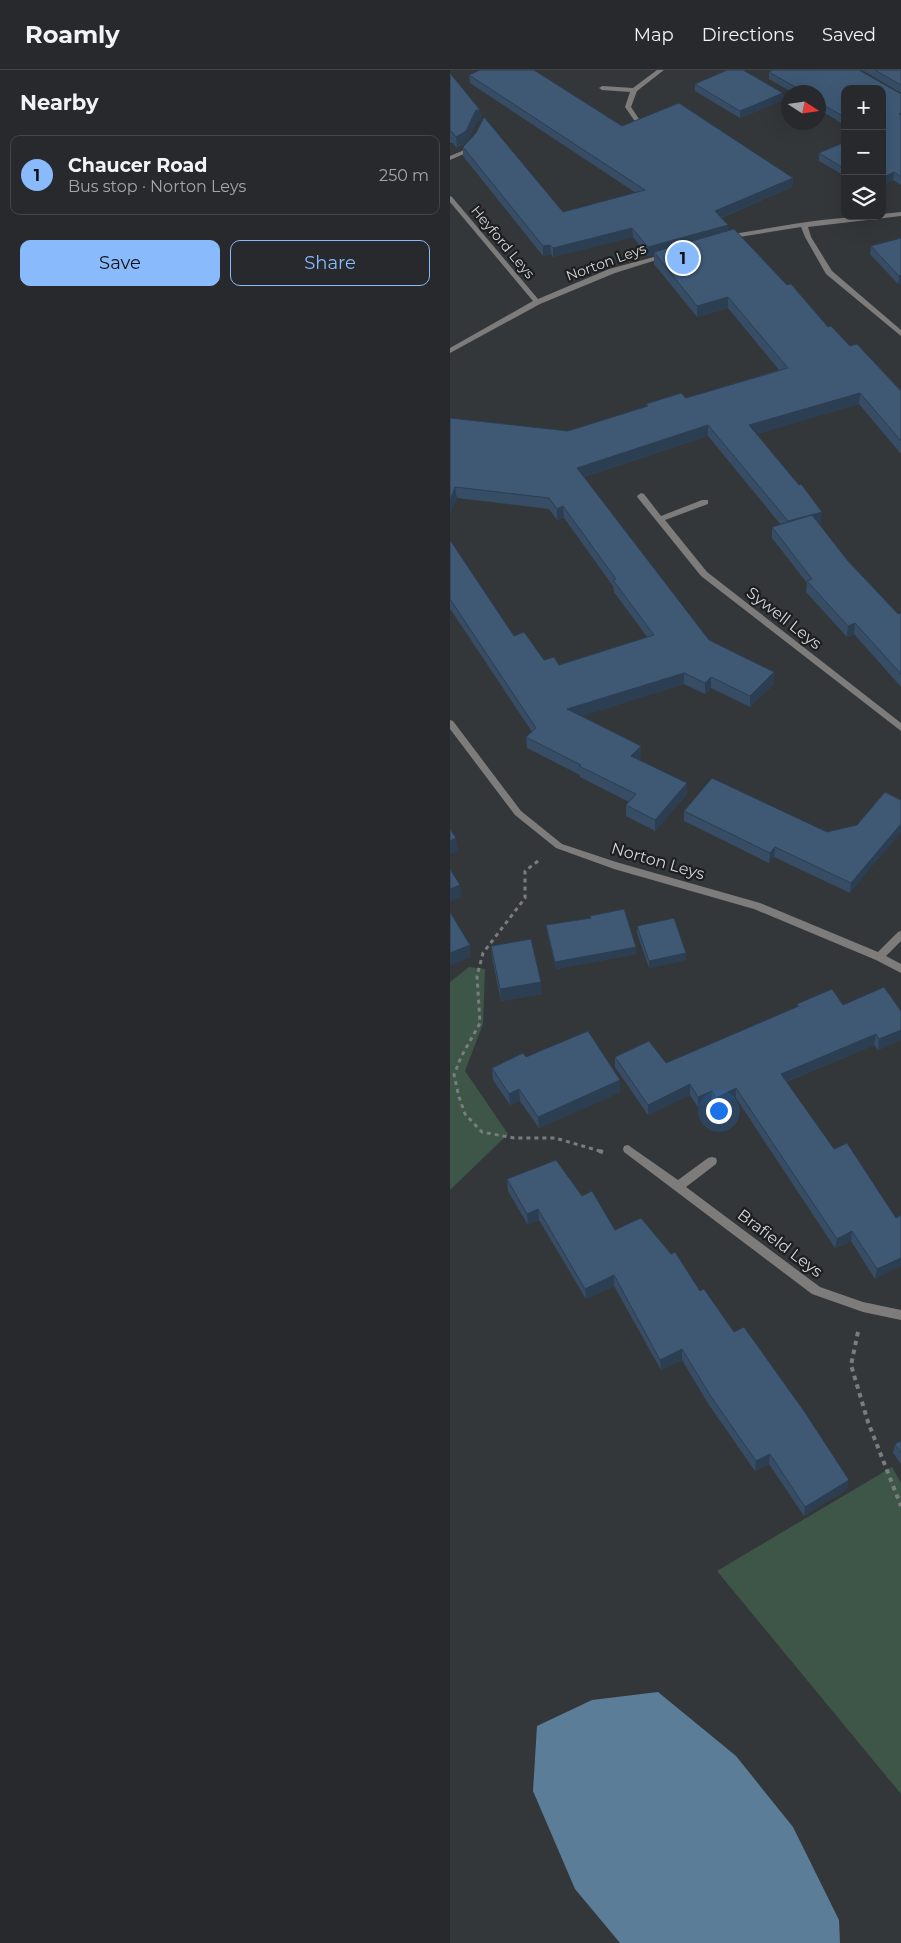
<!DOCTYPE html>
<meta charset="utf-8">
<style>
:root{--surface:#27292c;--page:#2f3134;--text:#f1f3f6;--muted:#a4a6a9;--line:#434548;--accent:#88bafc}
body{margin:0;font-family:Montserrat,sans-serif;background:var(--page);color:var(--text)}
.controls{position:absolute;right:15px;top:15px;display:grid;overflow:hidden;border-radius:10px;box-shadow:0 5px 20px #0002}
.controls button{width:45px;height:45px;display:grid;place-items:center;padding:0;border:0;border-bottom:1px solid var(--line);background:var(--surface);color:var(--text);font:25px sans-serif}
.compass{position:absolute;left:331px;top:15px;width:45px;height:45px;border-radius:50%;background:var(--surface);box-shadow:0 5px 20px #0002;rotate:102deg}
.you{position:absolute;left:268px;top:1040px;width:18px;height:18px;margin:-12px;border:4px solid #fff;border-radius:50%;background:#1a73e8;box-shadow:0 0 0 8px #1a73e833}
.badge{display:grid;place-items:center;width:32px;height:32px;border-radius:50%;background:var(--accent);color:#111;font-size:16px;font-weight:700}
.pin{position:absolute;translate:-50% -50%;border:2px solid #fff;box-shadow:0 1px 5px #0006}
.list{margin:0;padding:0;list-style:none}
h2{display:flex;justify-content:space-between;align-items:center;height:65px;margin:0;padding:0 20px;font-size:21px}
h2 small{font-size:16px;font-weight:400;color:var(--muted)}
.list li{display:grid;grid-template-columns:32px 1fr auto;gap:15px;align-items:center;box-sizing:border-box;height:80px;margin:0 10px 10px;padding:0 10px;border:1px solid var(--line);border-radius:10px}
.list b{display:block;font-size:19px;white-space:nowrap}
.list p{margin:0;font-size:16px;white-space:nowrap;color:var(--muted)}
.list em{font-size:16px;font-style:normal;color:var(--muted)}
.actions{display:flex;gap:10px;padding:15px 20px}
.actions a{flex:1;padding:11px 0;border:1px solid var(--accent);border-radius:10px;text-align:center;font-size:18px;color:var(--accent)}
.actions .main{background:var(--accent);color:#111}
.icon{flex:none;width:28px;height:28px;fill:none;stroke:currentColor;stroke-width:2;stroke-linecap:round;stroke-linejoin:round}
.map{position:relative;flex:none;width:451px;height:1873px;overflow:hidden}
header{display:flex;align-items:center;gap:30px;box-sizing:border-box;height:70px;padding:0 25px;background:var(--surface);border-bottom:1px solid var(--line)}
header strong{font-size:24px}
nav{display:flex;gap:28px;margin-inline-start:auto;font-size:18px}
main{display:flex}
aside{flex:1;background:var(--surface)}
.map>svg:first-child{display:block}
.green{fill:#3d5648}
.water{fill:#5b7d97}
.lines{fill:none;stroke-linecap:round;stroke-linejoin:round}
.path-far1{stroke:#7a7c7f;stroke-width:3;stroke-dasharray:4 4;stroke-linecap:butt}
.path{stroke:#7a7c7f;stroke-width:4;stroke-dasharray:4.5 4.5;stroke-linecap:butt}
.service{fill:#7e7c7b;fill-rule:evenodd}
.minor{fill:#7e7c7b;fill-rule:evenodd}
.wall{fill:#364d65}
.shaded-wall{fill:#2c3e52}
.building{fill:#3f5975;stroke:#2c3e52}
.labels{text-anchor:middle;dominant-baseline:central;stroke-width:4.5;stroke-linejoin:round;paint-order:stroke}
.far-street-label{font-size:14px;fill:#d4d6d8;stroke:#1d1e20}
.street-label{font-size:16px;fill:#d4d6d8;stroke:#1d1e20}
</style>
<header>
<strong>Roamly</strong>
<nav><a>Map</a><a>Directions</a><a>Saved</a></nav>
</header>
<main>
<aside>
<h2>Nearby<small></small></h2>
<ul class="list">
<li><span class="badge">1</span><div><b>Chaucer Road</b><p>Bus stop · Norton Leys</p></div><em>250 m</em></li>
</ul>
<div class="actions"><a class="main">Save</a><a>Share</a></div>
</aside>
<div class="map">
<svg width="451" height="1873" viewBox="0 0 451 1873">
<rect width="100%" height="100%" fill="#34373a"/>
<!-- green -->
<path class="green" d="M19 897 35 899 33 954 15 1001 58 1064 0 1120V912Z
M442 1397 451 1413V1724L267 1501Z"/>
<!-- water -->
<path class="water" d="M208 1622 286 1686 343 1757 389 1850 390 1873H170L125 1819 83 1721 87 1656 142 1630Z"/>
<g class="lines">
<!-- path-far1 -->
<path class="path-far1" d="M88 791 75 801V828L33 883 27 906 30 953 11 987 4 1005 9 1027 15 1044 32 1062 64 1068H105L153 1082"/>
<!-- path -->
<path class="path" d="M149 1081 153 1082
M408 1262 401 1295 418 1352 451 1436"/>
<!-- service -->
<path class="service" d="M20 73 25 74 16 83 0 90V86L12 81Z"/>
<!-- minor -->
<path class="minor" d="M207 0H214L187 21 181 37 191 52 190 53H186L175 37 180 22 152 20 149 18 152 16 183 18Z
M0 126 2 127 88 229 159 199 215 184 219 186 165 203 90 234 0 283V278L83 231 0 132Z
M451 142V146L358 157 361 167 382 201 451 260V266L376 204 355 167 351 157 277 169 274 167 277 165C328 157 380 146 432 146V144Z
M191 423 194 424 211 446 252 430H258V434L215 450 257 502 451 653V661L251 506 188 428 187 426Z
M0 650 3 651 71 741 112 774 166 792 310 833 428 882 448 862 451 861V871L436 886 451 894V903L426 890 304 839 164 799 106 778 65 745 0 659Z
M178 1075 228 1110 258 1088 262 1087 266 1088 267 1091 266 1094 236 1117 370 1217 413 1232 451 1240V1250L413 1242 362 1224 174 1082 173 1079 174 1076Z"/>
</g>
<!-- wall -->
<path class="wall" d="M323 0H409L451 24V115L443 110 432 115V19H395V55L368 39V22H341L319 9V2Z
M412 0H451V23Z
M0 3 30 40 31 50 27 51 17 72 7 78 3 73H0Z
M19 5 172 56 343 108 342 117 271 148 278 161 337 215 378 257 451 321V384L409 334 306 364 371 453 369 454 398 491 448 544 451 543V617L404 564 397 567 356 522 357 513 322 468V457L331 455 258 366 134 407 259 570 324 614 300 637 261 618 255 624 234 614 131 646 191 676V687L188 690 237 713V724L205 761 176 746V735L179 732 130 707V705L77 678 76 667 82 662 1 540H0V470L64 566 94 590 109 595 197 567 164 522 163 516 114 448 107 450 99 439 7 428 0 444V348L118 361 196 337V334L236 328 329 300 278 238 247 247 204 194V185L198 186 183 167 103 187 101 184 93 186 13 86V77L113 142 186 123 20 13Z
M245 14 333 30 290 48 245 21Z
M395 72V106L369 91V83Z
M451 168V214H448L420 184 421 176Z
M435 722 400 823 324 787 319 793 234 751V741L377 762 407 755Z
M96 855 186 884 106 899 97 862Z
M187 856 236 883V890L199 898 187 863Z
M41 876 92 924 51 931 42 888Z
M347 934 393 935 451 941V970L428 980 424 975 336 1012 384 1079 446 1148 425 1209 401 1171 385 1178 286 1028 265 1038 261 1031 248 1037 240 1025 198 1045 165 997V987L216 993 347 937Z
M76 987 170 1022 89 1058 70 1031 60 1035 43 1010 42 998Z
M57 1109 132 1126 165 1160 250 1221 284 1262 397 1419 354 1446 319 1394 305 1401 259 1335 232 1290 211 1300 164 1216 136 1229 89 1150 78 1155 58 1121Z
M451 1371V1394L443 1383 445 1374Z"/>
<!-- shaded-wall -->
<path class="shaded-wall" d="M333 23V30L290 48V41Z
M26 40H30L31 50 27 51 17 72 7 78 6 67Z
M444 102 443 110 432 115V108Z
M343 108 342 117 265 150V141Z
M278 155V164L204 182V185L198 186V177Z
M182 158 183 167 103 187V178Z
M100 175 101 184 93 186V176Z
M451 205V214H448L449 206Z
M278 227V238L247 247V236Z
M410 323 409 334 298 367 299 355Z
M258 355V366L127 409V398Z
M5 417 7 428 0 444V430Z
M113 436 114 448 107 450V439Z
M372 442 371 453 337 463 338 451Z
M405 553 404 564 397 567 398 556Z
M324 602V614L300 637V626Z
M234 603V614L117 651V639Z
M261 607V618L255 624V613Z
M191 676V687L182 697 181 686Z
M237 713V724L205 761V750Z
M451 754V762L400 823 401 813Z
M6 768 8 781 0 784V771Z
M325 777 324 787 319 793 320 783Z
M10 815 12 827 0 832V819Z
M20 875 21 887 0 896V883Z
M186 877V884L106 899 105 892Z
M236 883V890L199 898V891Z
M91 912 92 924 51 931 50 919Z
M451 960V970L428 980 429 969Z
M426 964 424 975 330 1014 331 1004Z
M170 1010V1022L89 1058 88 1047Z
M240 1014V1025L198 1045V1035Z
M286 1018V1028L265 1038 266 1028Z
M69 1019 70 1031 60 1035 59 1024Z
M262 1021 261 1031 248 1037V1027Z
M88 1139 89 1150 78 1155 77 1144Z
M402 1161 401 1171 385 1178 387 1169Z
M451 1188V1196L425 1209 427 1199Z
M164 1205V1216L136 1229 135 1219Z
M232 1279V1290L211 1300 210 1290Z
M320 1384 319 1394 305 1401 306 1391Z
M399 1410 397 1419 354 1446 355 1437Z"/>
<!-- building -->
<path class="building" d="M30 0H84L172 56 229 33 343 108 265 141 278 155 198 177 182 158 103 178 100 175 93 176 13 77 26 63 34 47 113 142 195 120 19 5Z
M277 0H293L333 23 290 41 245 14Z
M323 0H409L451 24V43L449 44 451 45V107L444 102 432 108V19H395V47L368 32V22H354L319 2Z
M425 0H451V15Z
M0 3 30 40H26L16 61 6 67 2 62H0Z
M395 72V99L369 83Z
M284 159 337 215 341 214 378 257 381 256 400 276 407 274 451 321V371L410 323 299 355 349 415 351 414 372 442 338 451 258 355 127 398 259 570 324 602 300 626 261 607 255 613 234 603 117 639 191 676 181 686 237 713 205 750 176 735 186 724 129 696 131 695 76 667 86 658 0 529V470L64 566 74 562 94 590 104 587 109 595 204 565 163 510 166 509 113 436 107 439 99 428 5 417 0 430V348L118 361 198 336 196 334 231 323 236 328 338 298 278 227 247 236 204 182Z
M451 168V205L449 206 421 176Z
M362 445 398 491 448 544 451 543V604L405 553 398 556 357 511 362 509 322 457Z
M262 708 377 762 407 755 435 722 451 730V754L401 813 325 777 320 783 234 741Z
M0 759 6 768 0 771Z
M0 799 10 815 0 819Z
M174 839 186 877 105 892 96 855 141 848 140 846Z
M0 842 20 875 0 883Z
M224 848 236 883 199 891 187 856Z
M81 869 91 912 50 919 41 876Z
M434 917 451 941V960L429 969 426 964 331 1004 384 1079 397 1073 446 1148 451 1145V1188L427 1199 402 1161 387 1169 286 1018 266 1028 262 1021 248 1027 240 1014 198 1035 165 987 199 971 216 993 349 936 347 934 382 919 393 935Z
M138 961 170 1010 88 1047 69 1019 59 1024 42 998 73 983 76 987Z
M106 1090 132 1126 142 1121 165 1160 191 1148 221 1184 225 1182 250 1221 254 1219 284 1262 294 1257 354 1341 399 1410 355 1437 320 1384 306 1391 260 1325 232 1279 210 1290 164 1205 135 1219 88 1139 77 1144 57 1109Z
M451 1371V1383L445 1374Z"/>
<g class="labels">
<!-- far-street labels -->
<g class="far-street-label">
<text transform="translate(53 172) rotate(50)">Heyford Leys</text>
<text transform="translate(156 192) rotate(-20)">Norton Leys</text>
</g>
<!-- street labels -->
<g class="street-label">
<text transform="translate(334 548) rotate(38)">Sywell Leys</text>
<text transform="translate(208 791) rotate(16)">Norton Leys</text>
<text transform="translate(330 1173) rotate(37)">Brafield Leys</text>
</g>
</g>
</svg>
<div class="controls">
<button>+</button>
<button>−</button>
<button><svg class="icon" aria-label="layers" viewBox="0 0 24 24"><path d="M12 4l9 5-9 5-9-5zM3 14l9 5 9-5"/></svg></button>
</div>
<svg class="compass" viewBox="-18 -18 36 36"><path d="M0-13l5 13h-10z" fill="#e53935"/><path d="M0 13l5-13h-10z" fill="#a4a6a9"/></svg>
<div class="you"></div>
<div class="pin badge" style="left:233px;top:188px">1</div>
</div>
</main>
